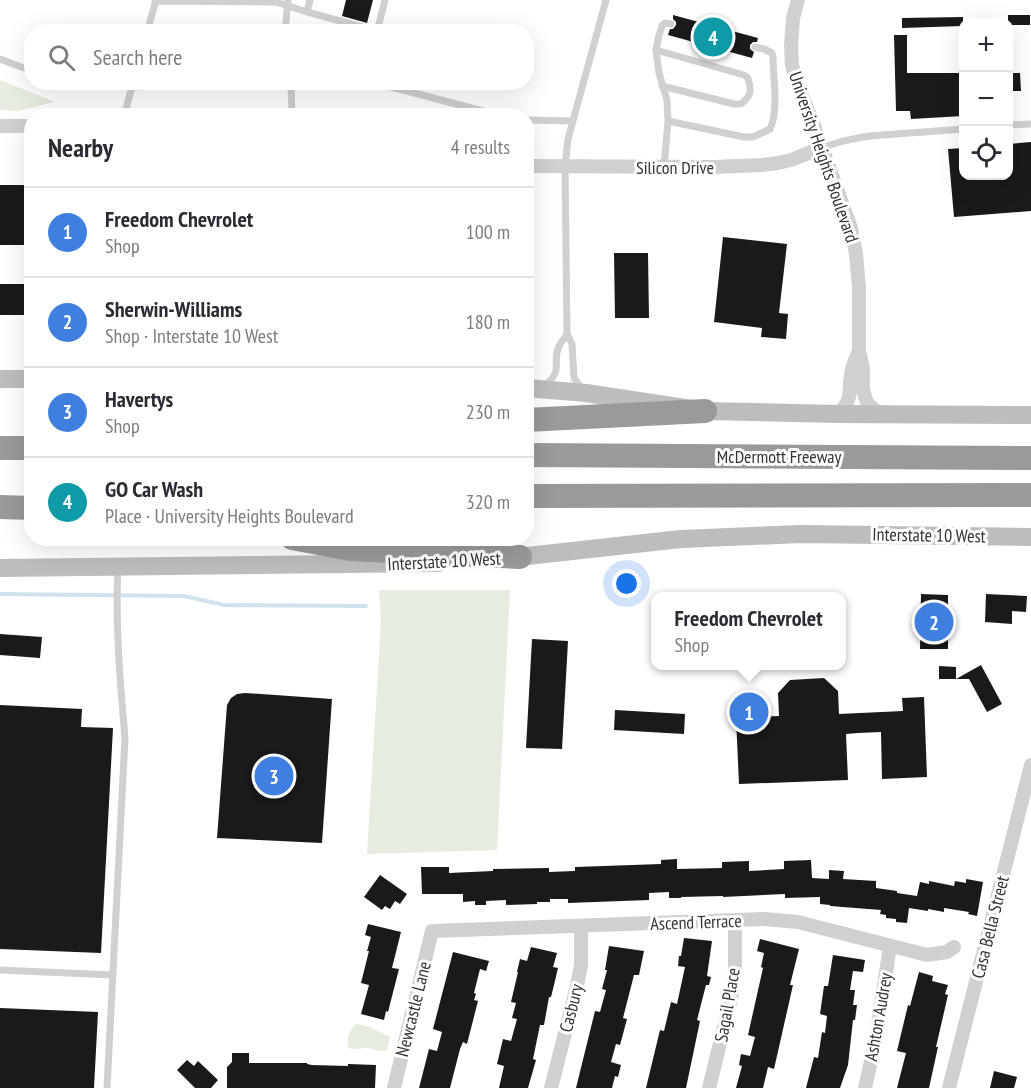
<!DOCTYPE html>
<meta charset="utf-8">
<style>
:root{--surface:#fff;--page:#f2f2f3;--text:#2b2b33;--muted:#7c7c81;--line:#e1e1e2;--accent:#b45309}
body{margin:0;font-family:"PT Sans Narrow",sans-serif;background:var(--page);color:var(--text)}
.controls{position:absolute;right:18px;top:18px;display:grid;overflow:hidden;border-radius:12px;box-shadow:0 6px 24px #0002}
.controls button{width:54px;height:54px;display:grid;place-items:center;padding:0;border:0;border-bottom:2px solid var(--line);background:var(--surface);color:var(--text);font:30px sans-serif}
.you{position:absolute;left:627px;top:584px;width:21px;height:21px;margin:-15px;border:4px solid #fff;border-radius:50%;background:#1a73e8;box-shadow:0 0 0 9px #1a73e833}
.badge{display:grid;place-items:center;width:39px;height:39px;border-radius:50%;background:var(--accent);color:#fff;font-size:20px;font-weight:700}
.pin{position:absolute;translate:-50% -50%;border:3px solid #fff;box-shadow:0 2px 6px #0006}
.popup{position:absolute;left:651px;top:592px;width:195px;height:78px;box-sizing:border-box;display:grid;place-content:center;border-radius:12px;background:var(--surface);filter:drop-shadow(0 2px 4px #0005);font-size:20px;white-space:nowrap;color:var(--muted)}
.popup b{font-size:22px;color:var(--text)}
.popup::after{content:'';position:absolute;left:50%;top:100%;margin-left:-12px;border:12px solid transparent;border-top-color:var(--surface)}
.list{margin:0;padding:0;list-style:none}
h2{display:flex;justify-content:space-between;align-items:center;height:78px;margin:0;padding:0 24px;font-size:26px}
h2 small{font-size:20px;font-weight:400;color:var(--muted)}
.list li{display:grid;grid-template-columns:39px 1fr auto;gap:18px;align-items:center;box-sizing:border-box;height:90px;padding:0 24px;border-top:2px solid var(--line)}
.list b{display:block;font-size:22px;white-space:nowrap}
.list p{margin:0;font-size:20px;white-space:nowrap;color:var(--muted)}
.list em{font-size:20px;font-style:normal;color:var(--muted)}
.icon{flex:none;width:33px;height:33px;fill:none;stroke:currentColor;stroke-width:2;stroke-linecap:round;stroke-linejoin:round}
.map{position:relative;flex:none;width:1031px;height:1088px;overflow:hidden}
.search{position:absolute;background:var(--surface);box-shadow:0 6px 24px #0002;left:24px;top:24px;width:510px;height:66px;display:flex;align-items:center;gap:15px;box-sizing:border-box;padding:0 21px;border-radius:24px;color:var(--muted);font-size:22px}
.panel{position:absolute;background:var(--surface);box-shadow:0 6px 24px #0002;left:24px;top:108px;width:510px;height:438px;border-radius:24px}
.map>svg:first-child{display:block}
.green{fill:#e6ecdf}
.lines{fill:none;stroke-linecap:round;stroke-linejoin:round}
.stream{stroke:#cfe2ee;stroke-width:4}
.building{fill:#1a1a1a}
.service{stroke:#d0d0d0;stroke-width:7}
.minor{stroke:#d0d0d0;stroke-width:14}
.secondary{stroke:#bdbdbd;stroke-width:18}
.motorway{stroke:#9a9a9a;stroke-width:24}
.labels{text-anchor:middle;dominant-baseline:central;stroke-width:6;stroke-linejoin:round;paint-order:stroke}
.street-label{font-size:18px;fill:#333;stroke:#fff}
</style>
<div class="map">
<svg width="1031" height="1088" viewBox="0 0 1031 1088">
<rect width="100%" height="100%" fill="#fff"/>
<!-- green -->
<path class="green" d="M0 80 55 102 18 111 0 110Z
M379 590H510L497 850 367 854 381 621Z
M357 1024 370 1027 390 1037 387 1050C377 1053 376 1049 367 1048 360 1048 356 1050 348 1048 347 1039 349 1028 357 1024Z"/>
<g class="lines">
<!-- stream -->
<path class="stream" d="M0 594 184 596 224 605 366 606"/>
</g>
<!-- building -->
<path class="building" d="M346 0H373L367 23 342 16Z
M673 15 758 38 757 42H753L750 45V49L754 52 752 58 668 35 670 29H673L676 25V22L673 19Z
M1008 15H1030V25H1008Z
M963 17V26L902 28V18Z
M894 35H907V73H963V116L911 119 910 111H896Z
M1008 73H1020L1021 91H1008Z
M1031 142V211L954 217 948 149 963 148V176H1008V144Z
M0 185H32V245H0Z
M723 237 787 244 779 313 788 314 786 339 761 337 762 328 714 322Z
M614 253H648L649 318H615Z
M0 284H32V315H0Z
M921 594 948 595V649H920Z
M986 594 1027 596 1026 612 1012 611V624L985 622Z
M0 634 42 637 40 658 0 655Z
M532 639 568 641 562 749 526 748Z
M981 665 1002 704 987 712 969 679H939V666L956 667V679Z
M824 678 838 691 839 714 903 711 902 698 924 697 927 777 882 779 881 732 858 733 846 734 848 780 739 784 736 718 779 716 778 693 790 680Z
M245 693 332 699 322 843 217 838 227 705 231 698 237 694Z
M0 705 82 709 81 727 113 728 101 953 0 949Z
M615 710 685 714 684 734 614 730Z
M677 859V869L722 868V862L749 861V871L784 869V861L811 860 812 878 829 879V870L844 871 843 879 876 881V888L897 891V893L917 896 920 882 929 884V881L954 886 955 881 966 883V879L983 882 977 916 968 914 969 912 944 908V912L928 909V911L909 908 907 923 896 922V919L886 918V915L880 914 881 910 830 906V905L820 904V897L785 898V894L723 897V896L681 897V898H669V892L649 893V900L568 903V899H550V902H537V904L506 905V900L486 901V905H475V901L463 902V894H422L421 867H449V873L493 871V869L549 868V872L575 871V867L661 864V860Z
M380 875 407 894 400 904 395 901 390 909 385 906 382 910 364 897Z
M368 924 401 932 392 968 399 969 388 1012 386 1011 384 1020 361 1014 369 985 361 983 369 951H367L371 937 365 935Z
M684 938 712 941 707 976 711 977 709 985H706L697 1020 700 1021 686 1088H646L660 1030 664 1031 671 1002 677 1004 685 967 678 966 679 956H681Z
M760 939 799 949 790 985H793L774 1069 768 1067 763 1088H736L742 1066 739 1065 741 1054 750 1056 755 1037 748 1035 763 968 761 967 764 953 757 951Z
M609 946 644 951 639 975H634L623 1018 627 1019 620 1045 616 1044 611 1062 621 1065 618 1077 615 1076 612 1088H576L595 1011 600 1012 606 990 602 989 607 970H605Z
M531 947 557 953 553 967 558 968 554 985 551 997H549L544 1025H540L533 1059 536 1060 528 1088H499L504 1066 497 1064 503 1039 511 1041 517 1019 512 1018 516 1003 511 1002 518 972H517L520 959 527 961Z
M453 952 489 961 486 971 480 969 474 993 476 994 474 1000 478 1001 467 1044 463 1042 460 1049 450 1088H419L429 1049 437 1051 442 1032 433 1029Z
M833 955 865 960 863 972 853 971 850 990H855L853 1005H857L855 1020H853L848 1065 840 1088H806L814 1057 818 1058 822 1032 825 1033 827 1016 820 1014 824 986H828Z
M919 972 933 976 932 981 948 985 945 994 948 995 936 1047H938L929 1088H897L906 1053 897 1051 908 1005 910 1006Z
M0 1008 98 1012 94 1088H0Z
M232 1053H249V1063H307V1064L312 1065 348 1066V1064L376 1065 375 1088H227V1067L232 1062Z
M187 1060 194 1066 198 1061 218 1080 211 1088H195L177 1070Z
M994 1071 1017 1077 1014 1088H990Z"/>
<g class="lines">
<!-- service -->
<path class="service" d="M155 1 276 2 307 12 310 0
M307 12 377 31
M147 32 156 0
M285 32 288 0
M377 32 385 0
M656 50 744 75 748 78C752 91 751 96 741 104H734L662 86
M0 59 32 71
M97 82 132 87 228 83
M291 82 292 116
M372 82 502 116
M124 116 133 83
M526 120 573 121
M668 121 744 137H753L770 129C779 110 773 79 773 57L772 53 764 49 755 47
M1008 125 1031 124
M821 148 843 141 869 136 964 129
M664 167 668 121 667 100 659 73 656 50 659 35 662 26 665 23 671 24
M544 386C565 370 551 364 559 346 561 342 565 338 567 334
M583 390 574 378 572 344 567 334 565 166 568 139 606 0
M0 970 113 975
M107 1088 125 738C120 680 115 624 118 566"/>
<!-- minor -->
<path class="minor" d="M798 0 793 18 791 46 792 65 798 87 812 120 851 228 856 254 859 287V351L863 368V390L867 403 879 414
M0 126H32
M526 166 714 167 762 165 778 163 791 160 821 148
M838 414C854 397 848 394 851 374 852 366 856 358 859 351
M394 1088 432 931 764 919 798 922 927 955 947 952 954 947
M551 1088 577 986 581 965V927
M709 1088 731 999 735 969V920
M865 1088 876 1039 890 946
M949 1088 1031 765"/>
<!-- secondary -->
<path class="secondary" d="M0 379H32
M526 388 586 393 705 411 838 414 1031 415
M509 558 681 539 801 534 1031 537
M0 568 439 563"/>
<!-- motorway -->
<path class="motorway" d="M526 420 705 411
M0 448H32
M526 455 1031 458
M526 496 1031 495
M0 507 32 508
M292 538 350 549 520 557"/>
</g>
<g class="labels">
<!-- street labels -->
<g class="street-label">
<text transform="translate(824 157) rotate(71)">University Heights Boulevard</text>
<text x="675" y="167">Silicon Drive</text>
<text x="779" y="456">McDermott Freeway</text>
<text transform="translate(929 535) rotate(1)">Interstate 10 West</text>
<text transform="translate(444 561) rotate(-3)">Interstate 10 West</text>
<text transform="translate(696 922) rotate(-2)">Ascend Terrace</text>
<text transform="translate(990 927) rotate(-76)">Casa Bella Street</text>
<text transform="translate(727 1005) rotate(-80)">Sagail Place</text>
<text transform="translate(571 1008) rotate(-76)">Casbury</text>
<text transform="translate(413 1009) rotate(-76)">Newcastle Lane</text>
<text transform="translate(878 1017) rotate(-80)">Ashton Audrey</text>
</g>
</g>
</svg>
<div class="controls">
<button>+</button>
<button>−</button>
<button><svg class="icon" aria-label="locate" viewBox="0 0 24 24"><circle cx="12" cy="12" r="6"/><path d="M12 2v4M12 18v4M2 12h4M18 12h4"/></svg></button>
</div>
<div class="you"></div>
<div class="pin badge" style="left:749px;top:712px;background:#3f7fe0">1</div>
<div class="popup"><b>Freedom Chevrolet</b>Shop</div>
<div class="pin badge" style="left:934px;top:622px;background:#3f7fe0">2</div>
<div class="pin badge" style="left:274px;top:776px;background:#3f7fe0">3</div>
<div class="pin badge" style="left:713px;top:37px;background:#0f9aa8">4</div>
<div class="search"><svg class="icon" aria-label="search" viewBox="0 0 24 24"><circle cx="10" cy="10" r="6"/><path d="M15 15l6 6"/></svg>Search here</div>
<section class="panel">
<h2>Nearby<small>4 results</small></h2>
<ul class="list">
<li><span class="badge" style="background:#3f7fe0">1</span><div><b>Freedom Chevrolet</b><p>Shop</p></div><em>100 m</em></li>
<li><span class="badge" style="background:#3f7fe0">2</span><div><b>Sherwin-Williams</b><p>Shop · Interstate 10 West</p></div><em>180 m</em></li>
<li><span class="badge" style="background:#3f7fe0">3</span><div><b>Havertys</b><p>Shop</p></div><em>230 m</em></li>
<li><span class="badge" style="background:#0f9aa8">4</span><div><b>GO Car Wash</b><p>Place · University Heights Boulevard</p></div><em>320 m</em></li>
</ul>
</section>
</div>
